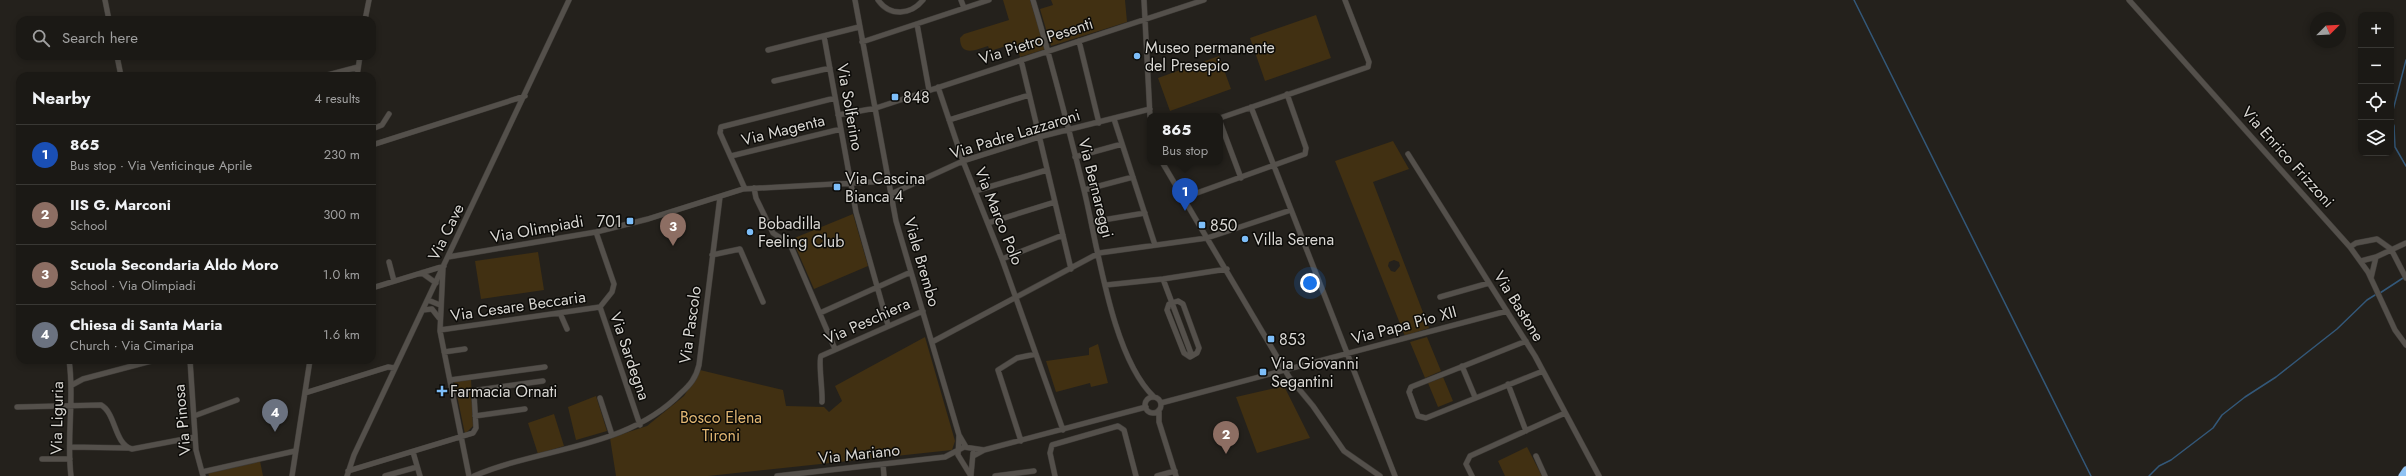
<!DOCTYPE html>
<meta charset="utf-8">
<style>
:root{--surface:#1b1915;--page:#282622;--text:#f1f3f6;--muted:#a0a0a0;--line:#393834;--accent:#8c9099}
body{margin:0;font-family:Jost,sans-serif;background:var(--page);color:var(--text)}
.controls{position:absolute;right:12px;top:12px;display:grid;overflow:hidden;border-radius:8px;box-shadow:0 2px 6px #0003}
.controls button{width:36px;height:36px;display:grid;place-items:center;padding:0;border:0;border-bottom:1px solid var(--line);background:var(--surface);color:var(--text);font:20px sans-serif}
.compass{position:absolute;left:2310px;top:12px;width:36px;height:36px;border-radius:50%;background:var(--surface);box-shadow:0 2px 6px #0003;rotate:66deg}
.you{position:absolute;left:1310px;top:283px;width:14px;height:14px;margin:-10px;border:3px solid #fff;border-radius:50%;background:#1a73e8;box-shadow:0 0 0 6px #1a73e833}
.badge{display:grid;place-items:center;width:26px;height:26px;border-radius:50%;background:var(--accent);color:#fff;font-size:13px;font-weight:700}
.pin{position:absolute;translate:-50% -33px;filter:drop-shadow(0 1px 2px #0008)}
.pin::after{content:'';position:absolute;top:21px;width:14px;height:12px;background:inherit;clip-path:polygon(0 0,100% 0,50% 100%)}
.popup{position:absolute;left:1147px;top:113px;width:76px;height:52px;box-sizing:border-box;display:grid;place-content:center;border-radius:8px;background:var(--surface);filter:drop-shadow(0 1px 3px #0005);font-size:13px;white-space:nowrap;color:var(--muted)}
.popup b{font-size:15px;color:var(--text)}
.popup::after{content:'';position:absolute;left:50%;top:100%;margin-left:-8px;border:8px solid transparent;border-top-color:var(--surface)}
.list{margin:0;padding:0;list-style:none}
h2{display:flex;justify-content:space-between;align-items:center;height:52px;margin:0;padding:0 16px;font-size:17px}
h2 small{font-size:13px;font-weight:400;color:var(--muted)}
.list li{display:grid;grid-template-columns:26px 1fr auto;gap:12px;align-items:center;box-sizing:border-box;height:60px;padding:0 16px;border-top:1px solid var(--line)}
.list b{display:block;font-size:15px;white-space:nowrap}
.list p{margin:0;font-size:13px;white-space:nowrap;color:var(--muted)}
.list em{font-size:13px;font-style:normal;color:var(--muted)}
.icon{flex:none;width:22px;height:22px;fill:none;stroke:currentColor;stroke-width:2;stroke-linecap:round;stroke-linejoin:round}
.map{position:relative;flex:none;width:2406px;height:476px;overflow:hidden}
.search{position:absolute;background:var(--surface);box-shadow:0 2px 6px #0003;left:16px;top:16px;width:360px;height:44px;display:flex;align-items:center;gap:10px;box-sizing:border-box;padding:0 14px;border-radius:12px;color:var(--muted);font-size:15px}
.panel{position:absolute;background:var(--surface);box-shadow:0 2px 6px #0003;left:16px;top:72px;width:360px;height:292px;border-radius:12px}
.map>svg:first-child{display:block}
.green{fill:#413012;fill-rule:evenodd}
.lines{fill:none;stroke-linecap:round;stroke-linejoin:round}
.stream{stroke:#335879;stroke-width:1.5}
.minor-casing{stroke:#3e3b37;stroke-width:6}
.highway-casing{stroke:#3e3b37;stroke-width:8}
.minor{stroke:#54504b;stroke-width:5}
.highway{stroke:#8fc3f4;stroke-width:7}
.poi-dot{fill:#7dbef9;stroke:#0c0b08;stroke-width:1.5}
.labels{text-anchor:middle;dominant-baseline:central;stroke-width:3;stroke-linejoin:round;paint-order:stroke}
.street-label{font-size:16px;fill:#d9d7d3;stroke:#0c0b08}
.poi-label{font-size:16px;fill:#d9d7d3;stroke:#0c0b08;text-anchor:start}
.park-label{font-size:16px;fill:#e1b672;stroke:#0c0b08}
</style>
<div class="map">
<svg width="2406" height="476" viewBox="0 0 2406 476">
<rect width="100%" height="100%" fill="#24211c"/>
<!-- green -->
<path class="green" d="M1003 0H1030L1046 49 1020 57 1016 43 990 51 988 46C976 50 960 57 960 38L964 34 1009 20Z
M1051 0H1125L1127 22 1051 46 1040 9 1053 5Z
M1316 15 1331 58 1265 81 1250 38Z
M1219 56 1231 89 1170 111 1158 78Z
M1393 141 1409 169 1373 182 1429 328 1405 336 1335 161ZM1394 260 1399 262 1400 266 1395 272 1391 271 1388 266 1389 262Z
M853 214 868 266 814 289 792 239Z
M538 252 544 290 481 299 475 261Z
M925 337 955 441 952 450 708 476H616L610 438 647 426 684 396 700 370 783 390 786 406 824 407 829 412 842 401 835 386Z
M1427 337 1441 371 1425 378 1410 342Z
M1098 344 1108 383 1091 387 1090 383 1056 392 1046 361 1089 355V348Z
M1443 377 1453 401 1438 407 1428 383Z
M471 378 473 426 465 434 454 381Z
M1284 386 1310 438 1257 453 1236 397Z
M596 396 607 431 576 440 568 407Z
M554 414 564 446 538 454 528 423Z
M1527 447 1542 476H1505L1498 461Z
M260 461 263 476H209L208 473Z"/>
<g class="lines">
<!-- stream -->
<path class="stream" d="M1854 0 2091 476
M2406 60 2391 118 2394 126 2395 147 2406 166
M2380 293 2403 278
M2149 476 2159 466 2171 460 2213 428 2222 415 2245 397 2276 377 2337 329 2367 300 2375 295"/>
<defs>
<path id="minor" d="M105 0 109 20
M855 0 896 221 959 435 966 447
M878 0C890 17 911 15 923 0
M961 0 964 8
M1033 0C1052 63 1068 126 1084 190 1098 247 1112 357 1154 397
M1144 0 1150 116
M2129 0 2350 247 2368 272 2395 330 2406 345
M365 20 369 0
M917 24 929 90
M824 36 856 212 888 325
M1079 41 1099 123
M862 42 989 0
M768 50 859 27
M117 56 121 76
M1021 60 1071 269
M324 76 358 67
M357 76 360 56
M774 81 830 68
M938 87 963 161 1002 259 1063 430
M1251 107 1395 476
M838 115 876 108 1204 0
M1220 118 1368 67 1369 62 1345 0
M1114 119 1155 245
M949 120 1029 95
M1220 122 1241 178
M372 129 382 125 389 114
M372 145 525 96
M1408 154 1535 356 1599 476
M731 156 841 129
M1075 157 1122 144
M1162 162 1289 377 1313 406 1344 451 1380 476
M754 188 756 198 773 233 790 244 835 349
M745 189 720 133 721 127 835 98
M1084 190 1133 177
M975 191 1047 170
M891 194 963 161 1039 137 1150 109
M1183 198 1305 154 1306 148 1287 94
M1091 222 1145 213
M988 223 1055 202
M596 232 614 284 612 292 600 307 640 425
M2350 247 2356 243 2377 239 2391 249 2406 278
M712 255 740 249 763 302
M448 257 596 232 648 219 743 189 889 181
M1002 259 1063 235
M2361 261 2376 257
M389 262 394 281
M443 268 440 331 469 476
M422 273 436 283
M2371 278 2376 257 2406 243
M1163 279 1192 356
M1106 285 1163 279 1227 269
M372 288 444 266
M1440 297 1489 283
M428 300 440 305
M1178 301 1183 304 1199 348 1197 353 1190 357 1184 353 1167 310 1169 304Z
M423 310 432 309 439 318
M560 313 567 329
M820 313 911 272
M440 330 600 307
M1526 341 1411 387 1409 392 1418 416 1426 418 1543 371
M932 342 1099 253 1207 238 1291 210
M444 352 465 349
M69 360C75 399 66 437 71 476
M190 360 196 450 203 476
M1462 366 1475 397
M450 380 545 367
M1508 384 1526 431
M72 385 83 379 155 360
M305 393 388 367 395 368
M1145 405a8 8 0 1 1 16 0a8 8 0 1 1-16 0Z
M600 398 612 435
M822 402C823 393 818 360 821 356L923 311
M1161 403 1507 311
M17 407 101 405C116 413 114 444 132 449L195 437
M1159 410V422L1176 476
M194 416 237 400
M475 416 525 409
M959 436 958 455 971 476
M1021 441 998 370 1017 358 1036 354
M70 447 128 448
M413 452 420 476
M973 456 984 450 1146 407
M1536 456 1545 476
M42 459H70
M883 464 884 476
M348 471 473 433 476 428 474 394 478 390 543 381
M202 472 295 451
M971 475 973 453
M292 476 310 360
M347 476 354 455 569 0
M385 476 417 467
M474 476C541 447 627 449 681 393 690 385 696 378 699 365L720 197
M777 476 945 457 964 447 984 450
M995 476 1034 471
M1055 476 1050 453 1052 445 1118 426 1124 430 1136 476
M1157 476 1175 471
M1472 476 1466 464 1470 456 1565 413"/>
<path id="highway" d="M2402 476 2406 470"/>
</defs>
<!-- minor casing -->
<use href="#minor" class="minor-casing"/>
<!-- highway casing -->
<use href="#highway" class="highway-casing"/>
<!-- minor -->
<use href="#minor" class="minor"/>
<!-- highway -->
<use href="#highway" class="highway"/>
</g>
<!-- markers -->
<g class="poi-dot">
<circle cx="1137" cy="56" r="4"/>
<rect x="891" y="93" width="8" height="8" rx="2"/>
<rect x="833" y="183" width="8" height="8" rx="2"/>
<rect x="626" y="217" width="8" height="8" rx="2"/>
<rect x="1198" y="221" width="8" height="8" rx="2"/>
<circle cx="750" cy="232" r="4"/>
<circle cx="1245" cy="239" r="4"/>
<rect x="1267" y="335" width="8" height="8" rx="2"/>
<rect x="1259" y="368" width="8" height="8" rx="2"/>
<path d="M440 385h4v4h4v4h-4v4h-4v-4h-4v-4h4z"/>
</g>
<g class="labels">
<!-- street labels -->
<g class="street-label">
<text transform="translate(1036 41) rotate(-18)">Via Pietro Pesenti</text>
<text transform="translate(850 107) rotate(80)">Via Solferino</text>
<text transform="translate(783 130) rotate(-14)">Via Magenta</text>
<text transform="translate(1015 134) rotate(-17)">Via Padre Lazzaroni</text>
<text transform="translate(2288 157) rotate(48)">Via Enrico Frizzoni</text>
<text transform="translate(1096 188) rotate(76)">Via Bernareggi</text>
<text transform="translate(999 216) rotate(68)">Via Marco Polo</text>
<text transform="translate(537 229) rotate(-10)">Via Olimpiadi</text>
<text transform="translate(446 232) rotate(-64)">Via Cave</text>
<text transform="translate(922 262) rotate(74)">Viale Brembo</text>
<text transform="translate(518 306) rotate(-8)">Via Cesare Beccaria</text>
<text transform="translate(1519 306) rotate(58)">Via Bastone</text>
<text transform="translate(867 321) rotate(-24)">Via Peschiera</text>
<text transform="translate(690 325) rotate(-82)">Via Pascolo</text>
<text transform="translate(1404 325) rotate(-15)">Via Papa Pio XII</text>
<text transform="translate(630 356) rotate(71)">Via Sardegna</text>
<text transform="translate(57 418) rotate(-89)">Via Liguria</text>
<text transform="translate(182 420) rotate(-95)">Via Pinosa</text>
<text transform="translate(859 454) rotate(-6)">Via Mariano</text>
</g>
<!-- poi labels -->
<g class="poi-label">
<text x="1145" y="47">Museo permanente<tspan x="1145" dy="18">del Presepio</tspan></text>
<text x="903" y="97">848</text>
<text x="845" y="178">Via Cascina<tspan x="845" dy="18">Bianca 4</tspan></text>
<text x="622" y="221" text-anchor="end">701</text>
<text x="758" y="223">Bobadilla<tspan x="758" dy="18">Feeling Club</tspan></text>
<text x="1210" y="225">850</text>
<text x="1253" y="239">Villa Serena</text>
<text x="1279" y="339">853</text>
<text x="1271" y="363">Via Giovanni<tspan x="1271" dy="18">Segantini</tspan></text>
<text x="450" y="391">Farmacia Ornati</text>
</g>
<!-- park labels -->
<g class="park-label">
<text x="721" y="417">Bosco Elena<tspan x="721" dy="18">Tironi</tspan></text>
</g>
</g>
</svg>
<div class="controls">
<button>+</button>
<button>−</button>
<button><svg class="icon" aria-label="locate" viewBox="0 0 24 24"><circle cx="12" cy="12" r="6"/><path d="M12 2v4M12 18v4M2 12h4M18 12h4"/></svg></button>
<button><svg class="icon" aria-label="layers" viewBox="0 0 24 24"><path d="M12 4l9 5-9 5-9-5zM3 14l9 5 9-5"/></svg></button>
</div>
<svg class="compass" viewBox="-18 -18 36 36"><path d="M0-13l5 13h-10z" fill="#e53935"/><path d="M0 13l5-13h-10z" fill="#a0a0a0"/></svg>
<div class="you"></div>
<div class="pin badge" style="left:1185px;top:211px;background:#1a4fb4">1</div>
<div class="popup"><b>865</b>Bus stop</div>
<div class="pin badge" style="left:1226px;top:454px;background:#8d6e63">2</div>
<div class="pin badge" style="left:673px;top:246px;background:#8d6e63">3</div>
<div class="pin badge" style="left:275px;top:432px;background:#6b7280">4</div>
<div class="search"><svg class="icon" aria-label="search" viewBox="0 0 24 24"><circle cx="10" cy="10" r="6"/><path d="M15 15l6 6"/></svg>Search here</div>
<section class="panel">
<h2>Nearby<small>4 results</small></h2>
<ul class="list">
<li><span class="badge" style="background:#1a4fb4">1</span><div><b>865</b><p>Bus stop · Via Venticinque Aprile</p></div><em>230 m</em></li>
<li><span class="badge" style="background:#8d6e63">2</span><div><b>IIS G. Marconi</b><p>School</p></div><em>300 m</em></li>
<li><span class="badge" style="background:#8d6e63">3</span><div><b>Scuola Secondaria Aldo Moro</b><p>School · Via Olimpiadi</p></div><em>1.0 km</em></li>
<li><span class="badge" style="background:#6b7280">4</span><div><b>Chiesa di Santa Maria</b><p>Church · Via Cimaripa</p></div><em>1.6 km</em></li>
</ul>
</section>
</div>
